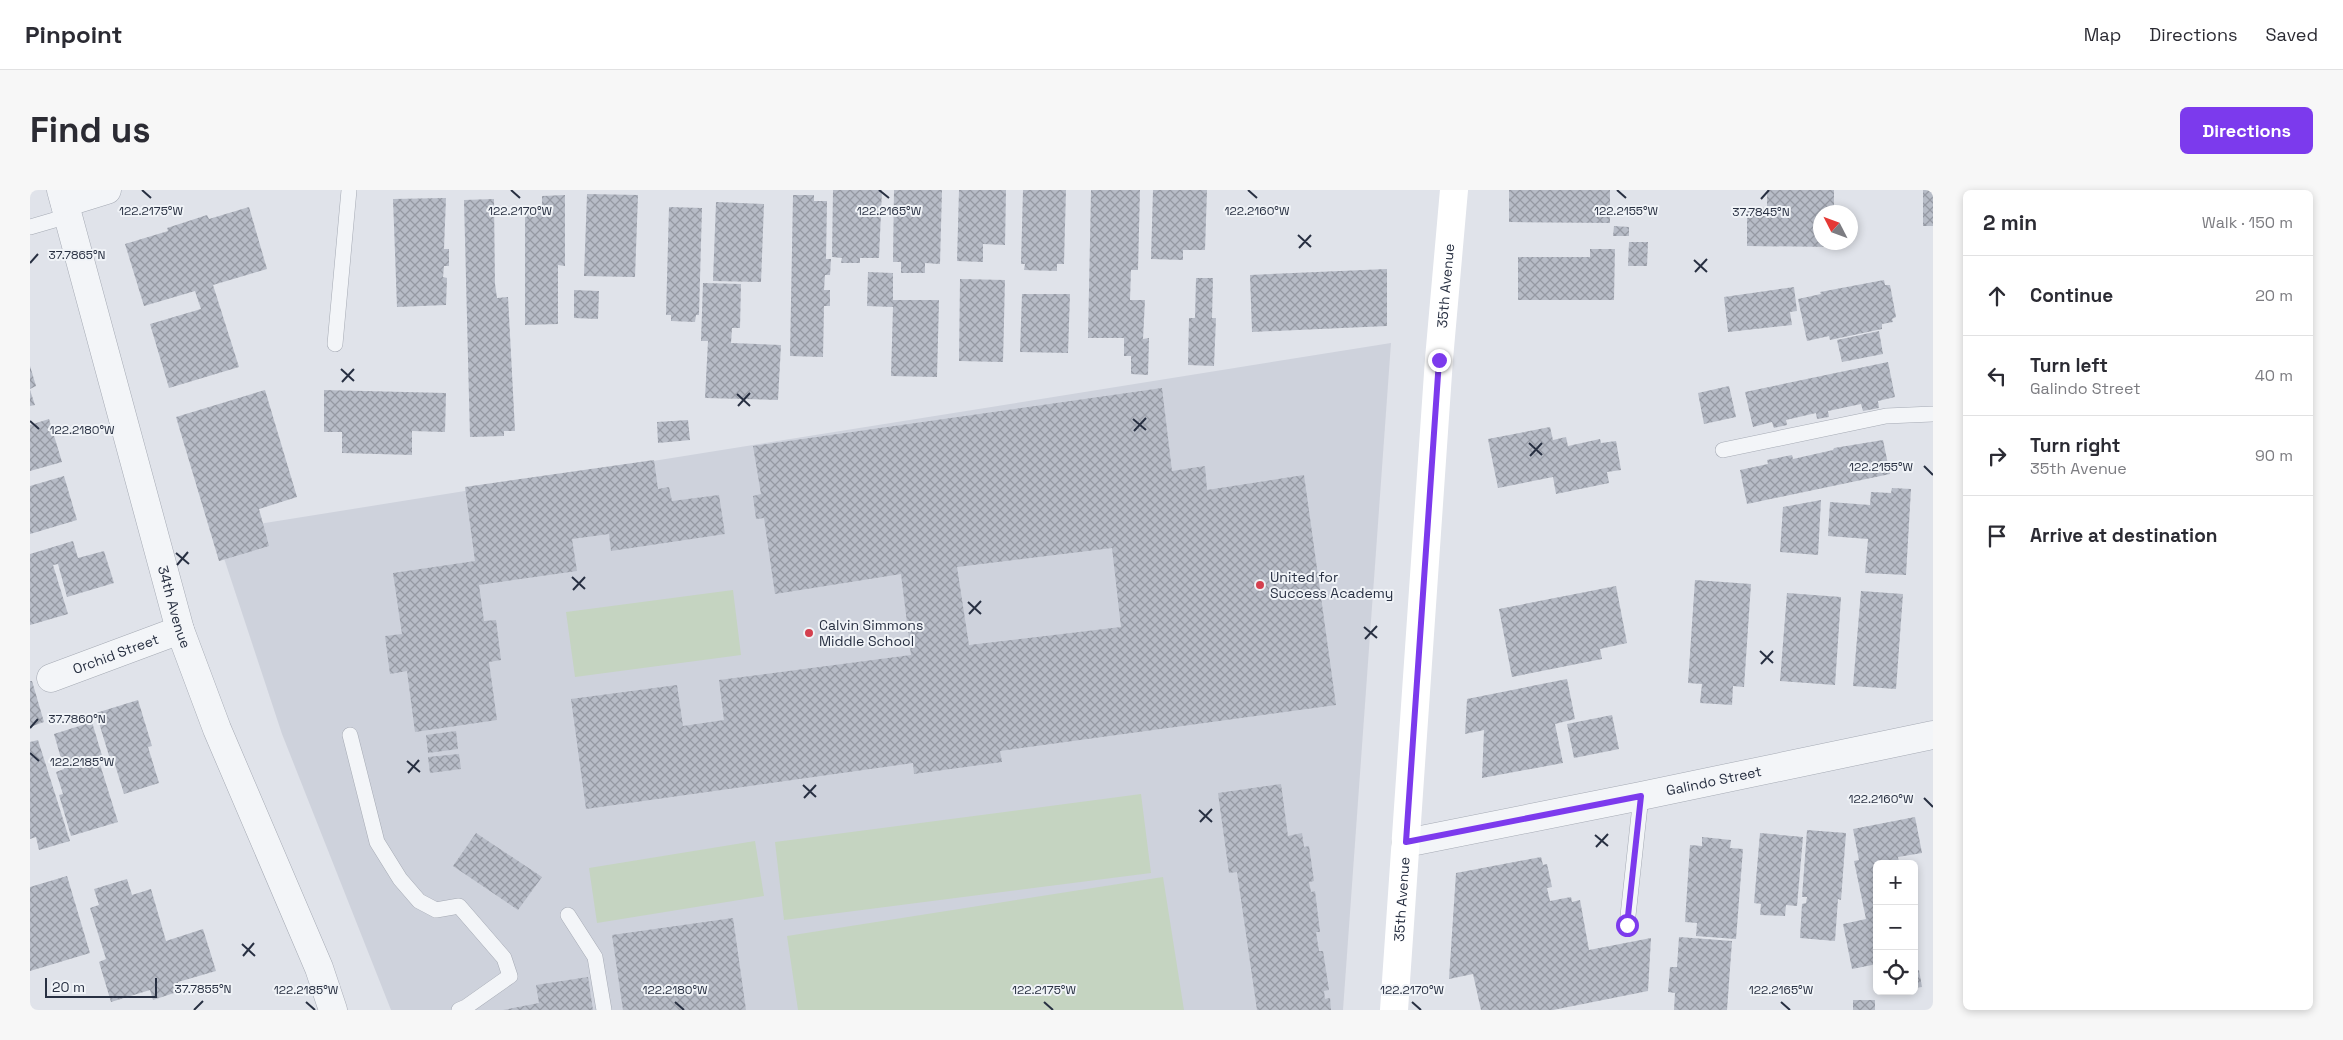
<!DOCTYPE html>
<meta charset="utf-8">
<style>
:root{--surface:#fff;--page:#f7f7f7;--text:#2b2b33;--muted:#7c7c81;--line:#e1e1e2;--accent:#7c3aed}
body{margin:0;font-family:"Space Grotesk",sans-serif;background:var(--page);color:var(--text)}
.controls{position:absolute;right:15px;bottom:15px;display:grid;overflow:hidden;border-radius:8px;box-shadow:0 2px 8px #0003}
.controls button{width:45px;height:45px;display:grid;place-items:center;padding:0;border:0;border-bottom:1px solid var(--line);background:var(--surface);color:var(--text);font:25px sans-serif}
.compass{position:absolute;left:1783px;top:15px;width:45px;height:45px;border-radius:50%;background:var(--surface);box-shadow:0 2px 8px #0003;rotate:312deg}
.scale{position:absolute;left:15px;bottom:12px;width:112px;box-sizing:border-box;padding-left:5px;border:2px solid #283042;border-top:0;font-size:14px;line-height:18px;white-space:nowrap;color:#283042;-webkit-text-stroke:4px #f0f3f7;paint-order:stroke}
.stop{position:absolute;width:15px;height:15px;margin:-11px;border:4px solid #7c3aed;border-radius:50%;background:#fff}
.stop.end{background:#7c3aed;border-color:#fff;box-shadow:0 1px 5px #0008}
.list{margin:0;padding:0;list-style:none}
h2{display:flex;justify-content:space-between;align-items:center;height:65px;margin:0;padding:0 20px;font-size:21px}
h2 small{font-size:16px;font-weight:400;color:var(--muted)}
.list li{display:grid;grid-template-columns:32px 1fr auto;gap:15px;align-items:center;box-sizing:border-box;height:80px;padding:0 20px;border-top:1px solid var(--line)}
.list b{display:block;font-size:19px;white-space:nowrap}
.list p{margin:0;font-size:16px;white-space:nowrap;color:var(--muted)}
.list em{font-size:16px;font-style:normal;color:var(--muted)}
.icon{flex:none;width:28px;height:28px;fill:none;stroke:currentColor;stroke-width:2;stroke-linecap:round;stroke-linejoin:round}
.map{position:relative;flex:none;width:1903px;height:820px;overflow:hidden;border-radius:8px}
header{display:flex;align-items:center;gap:30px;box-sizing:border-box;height:70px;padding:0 25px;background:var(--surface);border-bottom:1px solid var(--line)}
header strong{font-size:24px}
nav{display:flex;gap:28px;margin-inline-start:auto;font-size:18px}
.intro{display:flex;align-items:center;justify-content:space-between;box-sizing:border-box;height:120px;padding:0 30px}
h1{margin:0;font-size:35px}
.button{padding:12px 22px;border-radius:8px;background:var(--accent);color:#fff;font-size:18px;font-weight:700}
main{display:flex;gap:30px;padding:0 30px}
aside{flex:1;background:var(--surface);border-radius:8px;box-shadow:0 2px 8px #0003}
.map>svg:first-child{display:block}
.built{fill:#ced2dc}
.pitch{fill:#c5d4c1}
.building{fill:url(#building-cross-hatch);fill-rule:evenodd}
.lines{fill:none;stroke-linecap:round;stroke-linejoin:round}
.service-casing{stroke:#a5aab4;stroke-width:16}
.minor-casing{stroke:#a5aab4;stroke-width:29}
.service{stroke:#f3f5f8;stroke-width:15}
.minor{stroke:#f3f5f8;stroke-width:28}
.secondary{stroke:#fff;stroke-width:28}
.route{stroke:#7c3aed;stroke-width:6}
.ticks{fill:none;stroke:#283042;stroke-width:2}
.poi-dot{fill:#d4404f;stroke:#f0f3f7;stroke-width:2}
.labels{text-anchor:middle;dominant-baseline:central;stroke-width:4;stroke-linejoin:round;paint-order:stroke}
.street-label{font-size:14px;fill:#283042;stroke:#f0f3f7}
.poi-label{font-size:14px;fill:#283042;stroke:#f0f3f7;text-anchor:start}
.ticks-label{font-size:12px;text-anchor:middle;fill:#283042;stroke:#f0f3f7;stroke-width:4;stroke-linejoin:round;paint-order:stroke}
</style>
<header>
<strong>Pinpoint</strong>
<nav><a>Map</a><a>Directions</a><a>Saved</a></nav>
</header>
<div class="intro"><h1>Find us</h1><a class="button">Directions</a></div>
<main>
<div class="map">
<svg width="1903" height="820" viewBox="0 0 1903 820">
<defs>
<pattern id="building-cross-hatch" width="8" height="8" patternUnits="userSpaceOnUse" patternTransform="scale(1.25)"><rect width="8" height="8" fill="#b7bcc7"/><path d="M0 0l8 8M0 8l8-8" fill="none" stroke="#9599a3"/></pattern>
</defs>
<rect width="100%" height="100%" fill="#e0e3ea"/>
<!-- built -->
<path class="built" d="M1361 153 1313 820H361L252 544 185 341Z"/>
<!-- pitch -->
<path class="pitch" d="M703 400 711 465 545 487 536 422Z
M1111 604 1121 683 754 730 745 652Z
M725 651 734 706 567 733 559 678Z
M1133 687 1154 820H768L757 746Z"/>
<!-- building -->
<path class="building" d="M803 0H852L849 68H830V73H811L812 68 802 67Z
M864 0H912L910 74 895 73V83H871V72H863Z
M929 0H976L975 55 953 54V72L927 71Z
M993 0H1036L1034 74H1027V81L994 80 995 74H991Z
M1061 0H1110L1108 80H1101L1100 110H1115L1113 149 1119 148 1118 185 1101 184V166H1094V148H1058Z
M1123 0H1177L1175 60H1153V70L1121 69Z
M1479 0H1580V33L1479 32Z
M1737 0H1804V22H1790V52H1803V57L1717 56V17L1737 18Z
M1893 0H1903V36H1893Z
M557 4 608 5 605 87 554 86Z
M535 5V76L528 75V134L495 135V18H512V6Z
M763 5H784V11H797L796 69H801L800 85H795L794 100H800V116H794L793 167 760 166Z
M416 8 414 59H419V76H414L413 87 417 88 416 115 367 117 363 9Z
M464 9 465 94 467 108 478 107 485 241H474V246L440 247 434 10Z
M686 12 734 14 731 92 683 91Z
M219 17 237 79 183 95 209 177 139 198 120 134 171 119 165 101 114 116 95 54 138 41 137 38 177 25 179 29Z
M639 17 672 18 669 125H666L665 132 641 131V125H636Z
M1584 36 1599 37V46H1583Z
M1599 52H1618L1617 76H1598Z
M1560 59H1585L1584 110H1488V67H1560Z
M1357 79V136L1222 142 1220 85Z
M838 82 863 83V110H909L907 187 861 186 863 117 837 116Z
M1166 88H1183L1182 128H1186L1184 176 1158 175 1159 128H1165Z
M930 89 975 90 973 172 929 171Z
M1854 90 1855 95H1860L1866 127 1862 129 1863 132 1852 134V139L1800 150 1799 146 1777 151 1768 109 1791 104 1790 102Z
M673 93 711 94 710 138H702L701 153 751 155 748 210 675 208 678 151H671Z
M1764 97 1767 121 1760 122 1762 135 1698 142 1694 107Z
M544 100 569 101 568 129 544 128Z
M992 104H1040L1038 163 990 162Z
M1849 141 1853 164 1812 172 1807 150Z
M1858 172 1865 207 1848 211 1849 218 1833 221 1831 214 1798 221 1799 227 1787 229 1786 223 1756 230 1757 235 1744 238 1742 232 1723 237 1715 202Z
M0 176 6 196 0 199Z
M1699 196 1706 227 1674 234 1668 203Z
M1132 198 1142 281 1175 276 1177 300 1274 285 1306 515 970 561 972 572 884 584 883 573 556 619 541 509 647 495 653 536 694 530 689 490 881 465 871 384 745 404 734 328 726 329 723 306 731 304 723 256ZM1082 358 1091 437 939 455 927 377Z
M0 200 5 215 0 216Z
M235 200 267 307 229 319 239 356 189 371 146 227Z
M294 200 416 203 415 242 382 241V265L312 263V242H294Z
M19 229 32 272 0 281V235Z
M658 230 660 250 628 253 627 232Z
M1520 237 1523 250 1536 247 1538 256 1570 249 1571 253 1586 251 1591 280 1577 282 1579 293 1526 304 1523 287 1468 298 1458 249Z
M1853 250 1860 284 1717 314 1710 280 1738 274 1737 270 1762 265 1763 269 1803 260 1804 258Z
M624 270 628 299 639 297 642 311 689 305 695 344 581 361 579 344 542 349 547 381 449 395 454 431 466 430 471 470 459 472 467 530 385 542 377 481 360 484 355 446 372 444 363 383 445 371 435 297Z
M34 286 47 330 0 344V296Z
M1862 298 1881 299 1876 385 1835 383 1838 349 1798 346 1800 312 1840 315 1841 302 1861 303Z
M1791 310 1788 365 1750 362 1753 317Z
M43 351 48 368 74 361 84 393 37 407 28 374 23 375 38 424 0 435V364Z
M1665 390 1721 394 1714 497 1703 496 1702 515 1670 513 1672 494 1658 493Z
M1586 396 1597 453 1570 459 1572 469 1482 487 1469 419Z
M1831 401 1873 404 1866 499 1823 496Z
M1757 403 1811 407 1805 495 1750 491Z
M1537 489 1545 529 1525 534 1533 573 1452 588 1454 540 1435 544 1437 509Z
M0 491H2L14 532 0 537Z
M108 510 122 556 118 557 129 593 94 604 83 568 80 569 66 523Z
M1582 525 1589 559 1544 568 1537 534Z
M62 532 73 569 69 571 88 632 41 646 29 605 33 604 26 582 34 579 24 544Z
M426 541 428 559 398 563 396 545Z
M8 550 40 651 9 660 6 647 0 649V552Z
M429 564 431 579 400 583 398 567Z
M1251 594 1258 646 1272 643 1274 657 1279 656 1284 691 1279 692 1281 702 1285 701 1290 742H1286L1289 761H1293L1299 800 1294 801 1295 809 1300 808 1301 820H1227L1207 682 1199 683 1188 603Z
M1885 627 1892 663 1868 667 1869 674H1847V774L1822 779 1813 734 1836 729 1824 671 1829 670 1823 639Z
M1777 640 1816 643 1811 710 1808 709 1805 751 1770 748 1772 714 1776 713 1777 707H1772Z
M446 643 512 687 488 720 423 676Z
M1730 643 1773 647 1767 716 1756 715 1755 726 1730 725 1731 714 1724 713Z
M1672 647 1701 650 1700 658 1713 659 1706 749 1666 746 1667 733 1655 732 1660 655 1672 656Z
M1511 667 1513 675 1517 674 1522 697 1517 698 1520 711 1541 707 1542 712 1550 710 1559 760 1621 748 1618 801 1523 820H1451L1443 784 1419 789 1426 683Z
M37 686 60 763 0 781V697Z
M97 689 102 705 121 699 136 751 173 739 186 781 148 792 150 801 123 810 120 800 81 812 69 772 76 769 60 718 69 715 64 699Z
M703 728 716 820H593L582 745Z
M1649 747 1702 751 1697 820H1644L1645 803 1638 802 1640 777H1647Z
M1889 780 1892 797 1884 798V781Z
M558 787 563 820H473L509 813 506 795Z
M1823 810H1845V820H1823Z"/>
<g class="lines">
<defs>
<path id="service" d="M0 37 38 26
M305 154 319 0
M1693 260 1856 226 1903 224
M320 545 347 652 370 689 389 711 406 720 429 716 474 768 480 786 436 817 429 820
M538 725 565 767 574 820
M1597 735 1611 606"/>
<g id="minor">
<path id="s1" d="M31 0 150 440 187 539 289 778 303 820"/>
<path d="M35 13 77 0"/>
<path id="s2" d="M21 488 150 440"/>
<path id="s3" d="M1376 653 1611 606 1903 545"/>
</g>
</defs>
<!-- service casing -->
<use href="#service" class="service-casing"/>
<!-- minor casing -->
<use href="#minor" class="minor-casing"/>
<!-- service -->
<use href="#service" class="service"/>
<!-- minor -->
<use href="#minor" class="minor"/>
<!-- secondary -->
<path class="secondary" id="s4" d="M1364 820 1409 169 1424 0"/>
</g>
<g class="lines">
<!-- route -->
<path class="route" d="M1409 170 1376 652 1611 606 1597 735"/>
</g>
<!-- ticks -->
<path class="ticks" d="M112 0 121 8M481 0 490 8M849 0 859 8M1218 0 1227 8M1587 0 1596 8M1731 9 1739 0M1268 45 1281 57M1269 58 1281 45M1664 70 1677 82M0 73 8 64M1665 82 1677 69M311 179 324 191M312 192 324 179M707 204 720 216M708 216 720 203M1103 229 1116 240M0 231 9 239M1104 241 1116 228M1499 253 1512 265M1500 266 1512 253M1894 276 1903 285M146 363 159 374M147 375 158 362M542 387 555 399M543 400 555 387M938 412 951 424M939 424 951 411M1334 437 1347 448M1335 449 1347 436M1730 461 1743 473M1731 474 1743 461M0 538 8 529M0 563 9 571M377 571 390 582M378 583 389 570M773 595 786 607M774 608 786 595M1894 608 1903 617M1169 620 1182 632M1170 632 1182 619M1565 645 1578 656M1566 657 1578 644M212 754 225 766M213 766 224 753M276 812 285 820M645 812 654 820M1014 812 1023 820M1382 812 1391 820M1751 812 1760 820M164 820 173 811"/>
<!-- markers -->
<g class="poi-dot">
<circle cx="1230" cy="395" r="5"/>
<circle cx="779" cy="443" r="5"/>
</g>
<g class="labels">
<!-- street labels -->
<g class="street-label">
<text stroke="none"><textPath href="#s4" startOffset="726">35th Avenue</textPath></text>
<text stroke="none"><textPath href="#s1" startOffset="432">34th Avenue</textPath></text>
<text stroke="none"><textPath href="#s2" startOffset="69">Orchid Street</textPath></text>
<text stroke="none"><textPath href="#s3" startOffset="314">Galindo Street</textPath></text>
<text stroke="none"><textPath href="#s4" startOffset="111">35th Avenue</textPath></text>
</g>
<!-- poi labels -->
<g class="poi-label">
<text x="1240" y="387">United for<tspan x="1240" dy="16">Success Academy</tspan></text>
<text x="789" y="435">Calvin Simmons<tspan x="789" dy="16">Middle School</tspan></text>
</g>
</g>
<g class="ticks-label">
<text x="121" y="25">122.2175°W</text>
<text x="490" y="25">122.2170°W</text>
<text x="859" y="25">122.2165°W</text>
<text x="1227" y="25">122.2160°W</text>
<text x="1596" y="25">122.2155°W</text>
<text x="1731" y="26">37.7845°N</text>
<text x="47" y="69">37.7865°N</text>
<text x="52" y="244">122.2180°W</text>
<text x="1851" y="281">122.2155°W</text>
<text x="47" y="533">37.7860°N</text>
<text x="52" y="576">122.2185°W</text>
<text x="1851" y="613">122.2160°W</text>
<text x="173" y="803">37.7855°N</text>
<text x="276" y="804">122.2185°W</text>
<text x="645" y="804">122.2180°W</text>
<text x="1014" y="804">122.2175°W</text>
<text x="1382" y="804">122.2170°W</text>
<text x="1751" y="804">122.2165°W</text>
</g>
</svg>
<div class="controls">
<button>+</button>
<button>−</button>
<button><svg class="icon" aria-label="locate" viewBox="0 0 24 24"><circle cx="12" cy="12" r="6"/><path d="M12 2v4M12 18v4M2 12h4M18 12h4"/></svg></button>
</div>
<svg class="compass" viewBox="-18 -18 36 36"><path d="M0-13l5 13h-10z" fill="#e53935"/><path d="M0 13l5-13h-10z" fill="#7c7c81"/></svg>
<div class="scale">20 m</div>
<div class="stop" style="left:1597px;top:735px"></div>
<div class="stop end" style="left:1409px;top:170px"></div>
</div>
<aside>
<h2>2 min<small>Walk · 150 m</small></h2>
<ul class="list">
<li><svg class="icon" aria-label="ahead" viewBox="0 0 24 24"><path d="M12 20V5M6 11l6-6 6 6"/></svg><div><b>Continue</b></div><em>20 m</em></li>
<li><svg class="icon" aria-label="left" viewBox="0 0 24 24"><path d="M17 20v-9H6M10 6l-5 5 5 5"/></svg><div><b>Turn left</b><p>Galindo Street</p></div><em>40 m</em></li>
<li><svg class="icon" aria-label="right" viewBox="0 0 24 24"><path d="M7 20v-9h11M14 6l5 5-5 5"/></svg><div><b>Turn right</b><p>35th Avenue</p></div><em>90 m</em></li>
<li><svg class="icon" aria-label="arrive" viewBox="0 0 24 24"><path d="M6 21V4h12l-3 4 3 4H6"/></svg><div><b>Arrive at destination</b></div></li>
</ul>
</aside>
</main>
